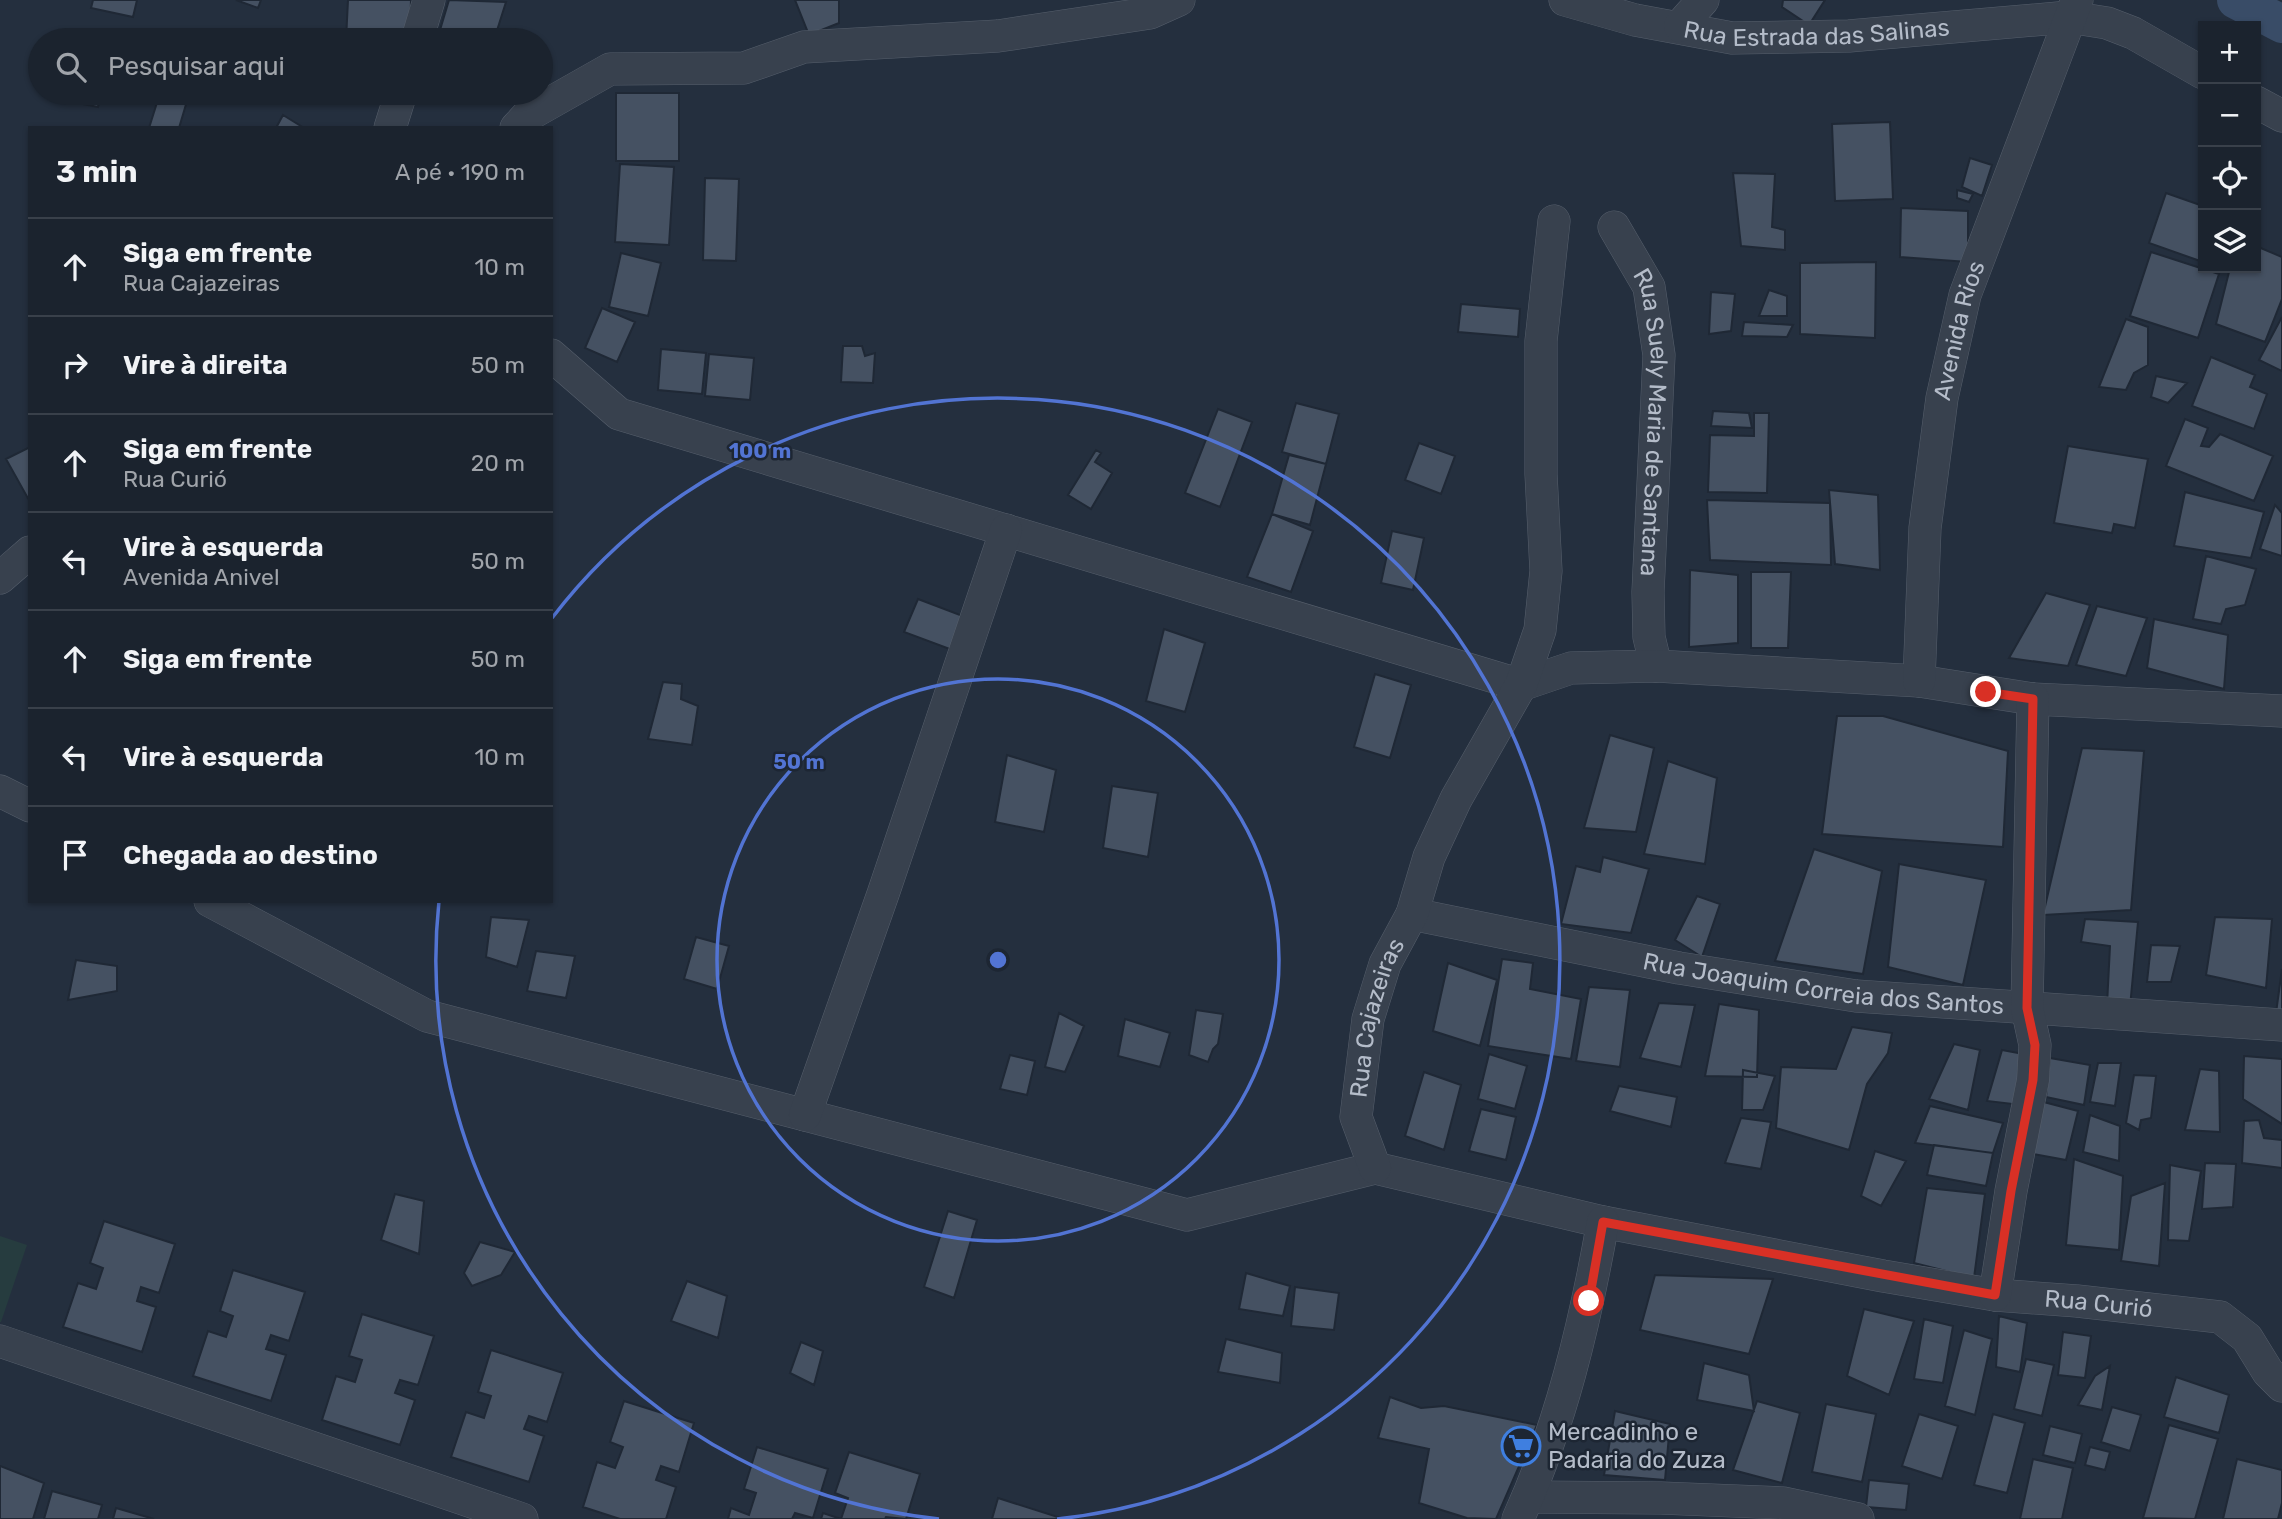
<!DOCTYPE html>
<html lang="pt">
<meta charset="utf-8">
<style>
:root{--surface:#1b232e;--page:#242b36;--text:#f1f3f6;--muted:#a0a4aa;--line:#39404a}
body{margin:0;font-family:Rubik,sans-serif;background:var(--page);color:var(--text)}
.controls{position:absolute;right:21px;top:21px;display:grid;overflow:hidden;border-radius:0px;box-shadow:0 2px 5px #0004}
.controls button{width:63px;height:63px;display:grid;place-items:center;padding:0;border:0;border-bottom:2px solid var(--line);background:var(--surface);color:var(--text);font:35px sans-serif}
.stop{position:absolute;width:21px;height:21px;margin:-16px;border:5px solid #d93025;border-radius:50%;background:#fff}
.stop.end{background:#d93025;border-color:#fff;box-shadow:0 2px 7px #0008}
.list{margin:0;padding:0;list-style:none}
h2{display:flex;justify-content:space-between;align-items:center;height:91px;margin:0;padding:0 28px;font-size:30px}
h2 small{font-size:23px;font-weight:400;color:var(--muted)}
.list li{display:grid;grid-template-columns:46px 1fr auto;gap:21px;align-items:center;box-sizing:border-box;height:98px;padding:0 28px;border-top:2px solid var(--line)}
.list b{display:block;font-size:26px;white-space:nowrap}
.list p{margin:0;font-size:23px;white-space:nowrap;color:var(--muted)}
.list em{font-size:23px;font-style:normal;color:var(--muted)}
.icon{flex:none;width:38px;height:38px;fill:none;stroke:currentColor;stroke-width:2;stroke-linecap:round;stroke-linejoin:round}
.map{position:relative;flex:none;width:2282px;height:1519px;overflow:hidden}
.search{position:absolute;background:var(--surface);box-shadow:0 2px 5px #0004;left:28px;top:28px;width:525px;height:77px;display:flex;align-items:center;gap:18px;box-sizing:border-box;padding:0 24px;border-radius:38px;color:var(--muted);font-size:26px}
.panel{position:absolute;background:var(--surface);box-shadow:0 2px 5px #0004;left:28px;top:126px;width:525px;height:777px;border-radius:0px}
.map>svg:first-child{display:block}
.green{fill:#263c3f}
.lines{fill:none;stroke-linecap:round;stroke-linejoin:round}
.canal{stroke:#394c67;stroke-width:38}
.building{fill:#455162;stroke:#1f2835;stroke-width:2}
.street-casing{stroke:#565f6c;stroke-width:33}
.street{stroke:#38414e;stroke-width:32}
.route{stroke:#d93025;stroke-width:9}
.ring{fill:none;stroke:#5274d3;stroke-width:3.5}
.labels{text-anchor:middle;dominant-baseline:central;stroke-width:5;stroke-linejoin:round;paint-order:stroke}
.street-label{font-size:24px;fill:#b4bcc9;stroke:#1d2633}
.poi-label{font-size:24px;fill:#b4bcc9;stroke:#1d2633;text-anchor:start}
.centre{fill:#5274d3;stroke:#1d2633;stroke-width:3.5}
.ring-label{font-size:21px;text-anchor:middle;font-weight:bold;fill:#5274d3;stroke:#1d2633;stroke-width:5;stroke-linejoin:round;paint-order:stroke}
</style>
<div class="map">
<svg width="2282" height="1519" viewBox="0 0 2282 1519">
<rect width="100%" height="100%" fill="#242f3e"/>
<!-- green -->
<path class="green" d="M0 1236 27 1245 1 1322H0Z"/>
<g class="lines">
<!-- canal -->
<path class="canal" d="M2236 0 2282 24"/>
</g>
<!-- building -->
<path class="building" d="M93 0H137L133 17 91 8Z
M236 0H261L258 8Z
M348 0H411L410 40H346Z
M449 0 506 2 494 40H437Z
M795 0H839V23L809 35Z
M1783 0H1825L1809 25 1782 7Z
M45 93H101L98 107 44 96Z
M160 93 187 101 179 128H149Z
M616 93H679V161H616Z
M283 115 304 128H276Z
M1890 122 1893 199 1835 201 1832 124Z
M1970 158 1992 165 1982 196 1962 187Z
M620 164 674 167 669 245 615 242Z
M1733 173 1775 174 1772 227 1785 230V250L1741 246Z
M705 178 739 179 736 261 703 260Z
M1957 190 1973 194 1969 202 1957 198Z
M2166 193 2203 206V262L2149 243Z
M1901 208 1968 211V262L1900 257Z
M2256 246 2282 257V299L2265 342 2216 324 2230 268H2256Z
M2151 252 2219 274 2198 338 2130 316Z
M621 253 661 263 648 316 609 307Z
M1876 262 1875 338 1800 334V263Z
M1769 290 1787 296V316H1759Z
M1711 292 1735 294 1731 331 1709 334Z
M1461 304 1520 309 1518 337 1458 332Z
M602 308 635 322 617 362 585 348Z
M2282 317V371L2259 360Z
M2126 319 2148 327V365L2134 373 2126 390 2099 387Z
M1744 322 1793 325 1787 337 1742 336Z
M843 346H862L865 356 875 353 873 383 841 382Z
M661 349 706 353 702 394 658 390Z
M709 354 754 358 750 400 705 396Z
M2211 357 2255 375 2250 387 2267 394 2254 429 2192 406Z
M2156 376 2187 383 2168 403 2151 397Z
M1296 403 1339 414 1326 464 1282 452Z
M1218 409 1252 422 1220 507 1185 493Z
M1713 411 1749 413 1752 428 1711 426Z
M1754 413H1769L1767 493 1708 492 1710 435 1754 436Z
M2185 419 2208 428 2201 446 2209 447 2220 434 2273 456 2254 501 2166 466Z
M1419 443 1455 456 1441 494 1405 480Z
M2068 446 2148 459 2135 528 2114 524 2112 533 2054 523Z
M30 447V502L6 459Z
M1096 450 1101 453 1095 462 1112 473 1091 509 1068 495Z
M1289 455 1326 464 1310 525 1272 514Z
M1829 490 1878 495 1880 570 1835 564Z
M2185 492 2264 512 2251 558 2174 546Z
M1707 500 1830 503 1831 565 1710 560Z
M2275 505 2282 513V556L2260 549Z
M1272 514 1313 531 1291 592 1247 577Z
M1392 531 1424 538 1413 590 1381 583Z
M2206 556 2256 569 2245 605 2226 609 2221 624 2193 619Z
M1690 570 1738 575V643L1689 647Z
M1751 572H1791L1788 648H1751Z
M2046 593 2090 605 2068 666 2009 658Z
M918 599 968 618 955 651 904 632Z
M2097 606 2147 618 2126 676 2076 665Z
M2154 619 2228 635 2224 689 2147 668Z
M1164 629 1205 643 1185 712 1146 701Z
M1375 674 1411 685 1390 758 1354 747Z
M663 682 682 684 681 699 698 706 692 745 648 739Z
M1837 716H1883L2008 751 2003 847 1822 834Z
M1610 735 1654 748 1636 832 1584 828Z
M2082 748 2144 751 2131 910 2043 915Z
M1007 755 1056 770 1044 832 995 822Z
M1668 761 1717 778 1705 864 1644 854Z
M1112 786 1158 793 1148 857 1103 848Z
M1814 849 1882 871 1863 974 1775 961Z
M1603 857 1649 869 1631 933 1561 924 1576 866 1600 872Z
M1899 864 1986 880 1963 985 1888 967Z
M1697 896 1720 904 1702 957 1675 940Z
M491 917 529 920 517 967 486 957Z
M2215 917 2272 919 2266 988 2206 975Z
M2085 919 2138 922 2130 1007 2107 1005 2110 946 2081 942Z
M696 937 729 946 717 989 684 979Z
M2151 945 2180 946 2171 982H2147Z
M536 951 575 956 566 998 527 991Z
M1502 959 1533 963 1530 989 1581 999 1571 1059 1488 1046Z
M76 960 117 966V991L68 1000Z
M1448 963 1497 980 1480 1046 1433 1031Z
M2282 969V1013H2276Z
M1589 987 1630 990 1620 1067 1576 1061Z
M1659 1003 1695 1005 1681 1067 1640 1058Z
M1719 1004 1759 1010 1757 1077 1705 1076Z
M1196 1010 1223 1014 1218 1044 1213 1049 1208 1062 1189 1055Z
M1059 1013 1084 1026 1065 1072 1045 1067Z
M1125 1019 1170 1033 1160 1067 1118 1056Z
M1852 1027 1892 1033 1888 1053 1867 1084 1849 1150 1776 1128 1781 1067 1836 1069Z
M1954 1044 1980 1050 1968 1110 1929 1099Z
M2002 1050 2029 1055 2021 1105 1987 1101Z
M1489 1054 1527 1066 1515 1109 1478 1099Z
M1010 1055 1035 1061 1027 1095 1000 1089Z
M2244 1056 2282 1059V1124L2243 1099Z
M2050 1058 2090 1065 2084 1105 2046 1097Z
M2098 1063H2121L2115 1106 2090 1102Z
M2200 1069 2219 1071 2220 1132 2185 1130Z
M1743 1070 1775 1076 1763 1110H1742Z
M1424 1072 1461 1085 1444 1150 1405 1136Z
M2134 1075 2156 1076 2151 1118 2141 1120 2139 1130 2126 1123Z
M1619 1086 1677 1097 1671 1127 1610 1111Z
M2036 1100 2078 1111 2066 1160 2023 1152Z
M1930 1106 2003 1123 1993 1153 1915 1143Z
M1481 1109 1516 1117 1506 1160 1469 1151Z
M2090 1115 2120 1126 2119 1161 2083 1152Z
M1741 1118 1771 1122 1761 1169 1725 1163Z
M2259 1120 2264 1138 2282 1140V1168L2242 1163 2244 1121Z
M1934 1145 1993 1153 1986 1186 1927 1175Z
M1875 1151 1906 1161 1881 1206 1861 1196Z
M2074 1159 2123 1176 2119 1250 2066 1245Z
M2205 1163 2236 1164 2233 1207 2202 1209Z
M2170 1165 2201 1171 2189 1241 2168 1240Z
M2165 1183 2159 1266 2121 1261 2131 1196Z
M1927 1188 1985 1194 1974 1278 1914 1263Z
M395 1194 424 1201 419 1254 381 1240Z
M948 1211 977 1220 954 1298 924 1287Z
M104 1221 175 1244 159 1293 141 1287 137 1301 156 1307 142 1352 63 1327 78 1283 96 1289 103 1268 90 1263Z
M480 1242 515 1252 501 1275 472 1286 464 1273Z
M233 1270 305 1292 289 1341 271 1335 266 1349 286 1355 271 1401 193 1376 208 1331 226 1337 233 1316 220 1311Z
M1246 1273 1290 1286 1283 1316 1239 1309Z
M1655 1275 1773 1279 1749 1354 1640 1330Z
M687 1281 727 1296 718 1338 671 1321Z
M1295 1287 1339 1293 1334 1330 1291 1326Z
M1864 1309 1914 1321 1889 1395 1847 1376Z
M362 1314 434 1336 418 1385 400 1380 395 1393 415 1400 400 1445 322 1420 336 1376 355 1382 362 1360 349 1356Z
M1999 1316 2027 1323 2020 1372 1996 1367Z
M1924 1319 1953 1326 1943 1383 1914 1379Z
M1964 1330 1992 1339 1975 1415 1945 1406Z
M2063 1332 2091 1336 2085 1378 2058 1375Z
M1226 1339 1282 1353 1280 1383 1218 1372Z
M801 1342 823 1351 814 1385 790 1373Z
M491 1350 563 1373 547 1422 529 1416 524 1429 544 1436 529 1482 451 1457 466 1412 484 1418 491 1396 478 1392Z
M2026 1359 2054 1365 2042 1416 2014 1409Z
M1704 1363 1749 1375 1754 1411 1697 1400Z
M2110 1366 2102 1410 2078 1405 2095 1376Z
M2176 1377 2229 1395 2219 1433 2164 1417Z
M1390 1397 1421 1408 1444 1406 1537 1425 1496 1519 1467 1518 1419 1503 1429 1449 1378 1438Z
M624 1401 694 1423 679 1472 661 1466 656 1480 676 1487 666 1519H620L583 1507 597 1462 615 1468 623 1447 610 1442Z
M1757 1401 1800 1413 1782 1483 1733 1470Z
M1826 1404 1876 1414 1862 1482 1812 1472Z
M2112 1407 2141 1415 2130 1451 2101 1442Z
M1615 1411 1670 1424 1665 1480 1604 1475Z
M1919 1414 1958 1426 1942 1479 1902 1466Z
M1993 1414 2025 1423 2007 1493 1974 1485Z
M2169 1425 2218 1439 2195 1519 2143 1518Z
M2050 1426 2082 1434 2075 1463 2043 1455Z
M757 1447 828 1469 813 1518 795 1513 792 1519H728L731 1508 749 1515 756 1493 744 1489Z
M2090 1447 2110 1452 2105 1470 2085 1465Z
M849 1452 920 1474 906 1519 886 1517 885 1519H821L823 1513 841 1519 848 1498 835 1493Z
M2033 1459 2073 1468 2062 1519H2020Z
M2237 1459 2282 1470V1503L2278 1519H2223Z
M0 1466 44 1483 33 1519H0Z
M1869 1480 1909 1484 1906 1510 1866 1507Z
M52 1491 102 1505 98 1519H44Z
M998 1498 1064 1519H992Z
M116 1508 154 1519H113Z"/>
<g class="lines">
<defs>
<g id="street">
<path id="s1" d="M1565 0 1635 20 1732 38 1849 36 2069 17 2107 23 2133 33 2203 73"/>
<path d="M1680 26 1703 0"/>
<path d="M417 40 429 0"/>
<path d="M2256 102 2282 116"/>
<path d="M390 128 401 93"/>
<path d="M516 128 527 116 610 69 744 68 804 47 998 36 1150 13 1179 0"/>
<path id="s2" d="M1614 227 1649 287 1659 355 1648 592 1649 637 1656 666"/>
<path d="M551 355 619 414 1521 685 1571 668 1656 666 1919 681 2033 699 2282 711"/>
<path d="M0 578 30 552"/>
<path id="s3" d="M1919 681 1925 528 1942 398 1965 295 2077 0"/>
<path d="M0 791 30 806"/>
<path id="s4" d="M210 901 427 1016 1187 1215 1375 1168 1603 1222 1883 1276 1995 1295 2077 1301 2220 1317 2247 1338 2268 1372 2282 1386"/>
<path id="s5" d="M1412 914 1679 968 1856 996 2282 1025"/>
<path d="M805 1115 883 894 1006 530"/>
<path id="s6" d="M1375 1168 1356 1117 1368 1019 1385 964 1412 914 1429 857 1456 799 1521 685 1540 630 1546 571 1541 474V341L1554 221"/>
<path d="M1995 1295 2011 1191 2033 1080 2035 1045 2027 1008 2033 699"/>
<path d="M0 1341 522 1519"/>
<path d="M1528 1497 1661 1498 1783 1503 1858 1519"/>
<path d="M1518 1519C1561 1425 1585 1323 1603 1222"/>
</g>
</defs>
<!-- street casing -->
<use href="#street" class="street-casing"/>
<!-- street -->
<use href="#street" class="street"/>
</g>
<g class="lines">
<!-- route -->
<path class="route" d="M1589 1301 1603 1222 1995 1295 2011 1191 2033 1080 2035 1045 2027 1008 2033 699 1986 692"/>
</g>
<!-- distance rings -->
<g class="ring">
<circle cx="998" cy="960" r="281"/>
<path d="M939 1519A562 562 0 0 1 439 901M552 618A562 562 0 1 1 1057 1519"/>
</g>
<!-- icons -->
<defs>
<symbol id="supermarket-ring" viewBox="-11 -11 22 22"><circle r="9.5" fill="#1d2633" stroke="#3f7fe0" stroke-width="1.5"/><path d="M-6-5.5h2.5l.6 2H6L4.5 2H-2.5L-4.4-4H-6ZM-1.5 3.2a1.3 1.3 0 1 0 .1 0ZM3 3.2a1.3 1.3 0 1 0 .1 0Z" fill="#3f7fe0"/></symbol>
</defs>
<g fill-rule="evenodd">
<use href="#supermarket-ring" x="1499" y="1424" width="44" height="44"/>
</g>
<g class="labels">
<!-- street labels -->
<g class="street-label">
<text stroke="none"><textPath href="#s1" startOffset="256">Rua Estrada das Salinas</textPath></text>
<text stroke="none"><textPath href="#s3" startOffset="354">Avenida Rios</textPath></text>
<text stroke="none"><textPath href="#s2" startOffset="205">Rua Suely Maria de Santana</textPath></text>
<text stroke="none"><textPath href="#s5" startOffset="418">Rua Joaquim Correia dos Santos</textPath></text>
<text stroke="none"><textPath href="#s6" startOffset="156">Rua Cajazeiras</textPath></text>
<text stroke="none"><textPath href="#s4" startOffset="1962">Rua Curió</textPath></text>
</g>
<!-- poi labels -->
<g class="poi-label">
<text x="1548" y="1432">Mercadinho e<tspan x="1548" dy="28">Padaria do Zuza</tspan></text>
</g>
</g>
<circle cx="998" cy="960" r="10" class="centre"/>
<g class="ring-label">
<text x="760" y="458">100 m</text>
<text x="799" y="769">50 m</text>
</g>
</svg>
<div class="controls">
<button>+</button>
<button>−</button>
<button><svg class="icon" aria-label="locate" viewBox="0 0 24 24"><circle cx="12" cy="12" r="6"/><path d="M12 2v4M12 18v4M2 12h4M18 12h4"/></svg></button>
<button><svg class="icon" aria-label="layers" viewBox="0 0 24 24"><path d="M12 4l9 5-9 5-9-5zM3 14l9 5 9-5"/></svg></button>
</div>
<div class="stop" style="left:1589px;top:1301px"></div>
<div class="stop end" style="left:1986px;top:692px"></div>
<div class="search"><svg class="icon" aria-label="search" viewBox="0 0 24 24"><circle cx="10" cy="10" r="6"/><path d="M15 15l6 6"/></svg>Pesquisar aqui</div>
<section class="panel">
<h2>3 min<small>A pé · 190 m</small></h2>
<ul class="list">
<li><svg class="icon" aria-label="ahead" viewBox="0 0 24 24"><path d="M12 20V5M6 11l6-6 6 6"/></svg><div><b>Siga em frente</b><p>Rua Cajazeiras</p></div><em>10 m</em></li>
<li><svg class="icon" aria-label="right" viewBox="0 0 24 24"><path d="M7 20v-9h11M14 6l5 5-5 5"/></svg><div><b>Vire à direita</b></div><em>50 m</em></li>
<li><svg class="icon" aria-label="ahead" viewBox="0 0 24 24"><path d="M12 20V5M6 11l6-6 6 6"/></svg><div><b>Siga em frente</b><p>Rua Curió</p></div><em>20 m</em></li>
<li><svg class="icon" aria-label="left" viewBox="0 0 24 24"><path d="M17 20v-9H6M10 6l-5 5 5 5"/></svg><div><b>Vire à esquerda</b><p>Avenida Anivel</p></div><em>50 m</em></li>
<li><svg class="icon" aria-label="ahead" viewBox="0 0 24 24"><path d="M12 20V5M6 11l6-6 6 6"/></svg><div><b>Siga em frente</b></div><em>50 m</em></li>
<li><svg class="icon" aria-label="left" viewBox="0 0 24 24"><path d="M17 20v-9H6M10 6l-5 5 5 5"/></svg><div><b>Vire à esquerda</b></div><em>10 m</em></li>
<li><svg class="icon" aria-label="arrive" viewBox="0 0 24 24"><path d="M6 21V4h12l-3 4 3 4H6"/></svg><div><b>Chegada ao destino</b></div></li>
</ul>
</section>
</div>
